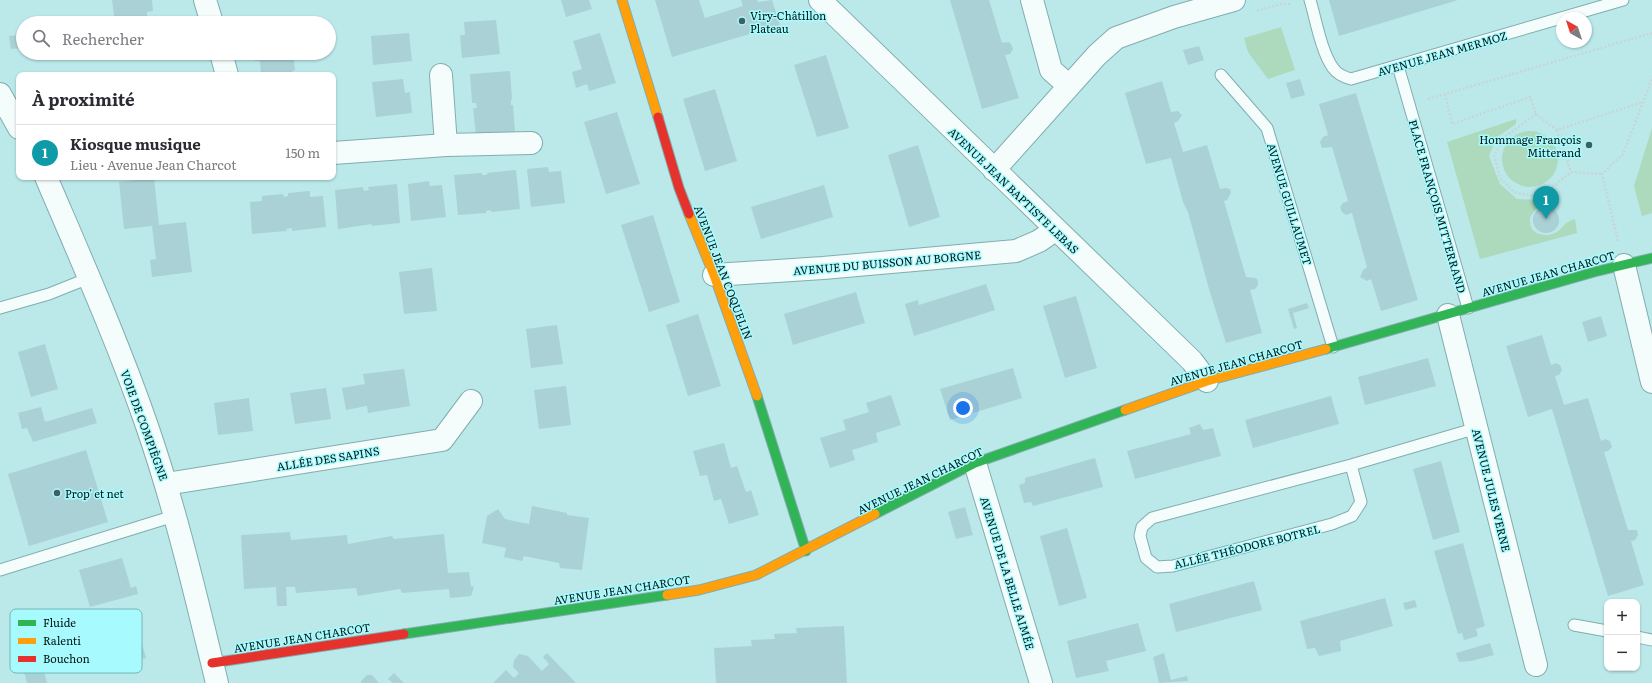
<!DOCTYPE html>
<html lang="fr">
<meta charset="utf-8">
<style>
:root{--surface:#fff;--page:#f2f2f3;--text:#2b2b33;--muted:#7c7c81;--line:#e1e1e2;--accent:#415f60}
body{margin:0;font-family:Literata,serif;background:var(--page);color:var(--text)}
.controls{position:absolute;right:12px;bottom:12px;display:grid;overflow:hidden;border-radius:8px;box-shadow:0 1px 3px #0004}
.controls button{width:36px;height:36px;display:grid;place-items:center;padding:0;border:0;border-bottom:1px solid var(--line);background:var(--surface);color:var(--text);font:20px sans-serif}
.compass{position:absolute;left:1556px;top:12px;width:36px;height:36px;border-radius:50%;background:var(--surface);box-shadow:0 1px 3px #0004;rotate:321deg}
.you{position:absolute;left:963px;top:408px;width:14px;height:14px;margin:-10px;border:3px solid #fff;border-radius:50%;background:#1a73e8;box-shadow:0 0 0 6px #1a73e833}
.badge{display:grid;place-items:center;width:26px;height:26px;border-radius:50%;background:var(--accent);color:#fff;font-size:13px;font-weight:700}
.pin{position:absolute;translate:-50% -33px;filter:drop-shadow(0 1px 2px #0008)}
.pin::after{content:'';position:absolute;top:21px;width:14px;height:12px;background:inherit;clip-path:polygon(0 0,100% 0,50% 100%)}
.list{margin:0;padding:0;list-style:none}
h2{display:flex;justify-content:space-between;align-items:center;height:52px;margin:0;padding:0 16px;font-size:17px}
h2 small{font-size:13px;font-weight:400;color:var(--muted)}
.list li{display:grid;grid-template-columns:26px 1fr auto;gap:12px;align-items:center;box-sizing:border-box;height:56px;padding:0 16px;border-top:1px solid var(--line)}
.list b{display:block;font-size:15px;white-space:nowrap}
.list p{margin:0;font-size:13px;white-space:nowrap;color:var(--muted)}
.list em{font-size:13px;font-style:normal;color:var(--muted)}
.icon{flex:none;width:22px;height:22px;fill:none;stroke:currentColor;stroke-width:2;stroke-linecap:round;stroke-linejoin:round}
.map{position:relative;flex:none;width:1652px;height:683px;overflow:hidden}
.search{position:absolute;background:var(--surface);box-shadow:0 1px 3px #0004;left:16px;top:16px;width:320px;height:44px;display:flex;align-items:center;gap:10px;box-sizing:border-box;padding:0 14px;border-radius:22px;color:var(--muted);font-size:15px}
.panel{position:absolute;background:var(--surface);box-shadow:0 1px 3px #0004;left:16px;top:72px;width:320px;height:108px;border-radius:8px}
.map>svg:first-child{display:block}
.green{fill:#add9bc}
.building{fill:#aad1d6}
.lines{fill:none;stroke-linecap:round;stroke-linejoin:round}
.lane-casing{stroke:#81adaf;stroke-width:13}
.street-casing{stroke:#81adaf;stroke-width:24}
.fast-casing{stroke:#81adaf;stroke-width:11}
.slow-casing{stroke:#81adaf;stroke-width:11}
.jam-casing{stroke:#81adaf;stroke-width:11}
.path{stroke:#c8d5d6;stroke-width:2.5;stroke-dasharray:2 2;stroke-linecap:butt}
.lane{stroke:#f5fcfc;stroke-width:11}
.street{stroke:#f5fcfc;stroke-width:22}
.fast{stroke:#30b455;stroke-width:9}
.slow{stroke:#ff9f0a;stroke-width:9}
.jam{stroke:#e5322d;stroke-width:9}
.poi-dot{fill:#415f60;stroke:#a7fbfe;stroke-width:1.5}
.labels{text-anchor:middle;dominant-baseline:central;stroke-width:3;stroke-linejoin:round;paint-order:stroke}
.poi-label{font-size:11px;fill:#001415;stroke:#a7fbfe;text-anchor:start}
.street-label{font-size:11px;fill:#001415;stroke:#a7fbfe}
.key{fill:#a7fbfe;stroke:#75b6b8;stroke-width:1}
.key-label{font-size:11px;fill:#001415}
</style>
<div class="map">
<svg width="1652" height="683" viewBox="0 0 1652 683">
<rect width="100%" height="100%" fill="#bbe9ea"/>
<!-- green -->
<path class="green" d="M1281 27 1295 70 1268 79 1248 52 1244 38Z
M1516 119V124L1497 137 1489 156 1500 184 1517 199 1537 200 1538 206 1530 217C1530 220 1530 224 1531 227 1535 236 1550 237 1557 232 1565 226 1563 223 1575 219L1577 233 1480 259 1447 142Z
M1652 128V213L1642 216 1634 186Z
M1502 159a28 28 0 1 1 56 0a28 28 0 1 1-56 0Z"/>
<!-- building -->
<path class="building" d="M112 0H152L153 11 147 12V20L151 23H115Z
M561 0H589L592 9 566 17Z
M655 0H699L705 18 743 6 741 0H757L758 2 772 0 780 25 672 57Z
M950 0H989L1002 43 1009 42 1011 44 1013 49 1010 54 1005 55 1019 98 982 109Z
M1329 0H1458L1339 36Z
M496 20 500 54 462 58 460 35H465L464 22Z
M409 33 412 61 373 65 371 36Z
M600 33 616 83 589 91 587 84 576 88 572 72 582 69 573 41Z
M23 35V48L11 49 9 36Z
M1199 46 1204 60 1188 65 1183 50Z
M254 53H293L295 70 292 71 293 75 261 74 260 61H255Z
M826 55 849 128 817 137 794 65Z
M510 71 512 99 511 100V105H513L515 133 476 135 473 108H477L476 103H472L470 74Z
M403 79 405 93 410 92 412 113 376 117 372 82Z
M1300 79 1305 95 1291 99 1286 83Z
M1162 81 1171 112 1178 111 1182 115 1178 121 1174 123 1183 152 1207 145 1220 189 1226 188 1230 189 1231 193 1227 200 1224 201 1246 277 1256 278 1258 281V285L1255 289 1250 290 1262 333 1226 343 1209 289 1188 212 1183 202 1171 158 1146 164 1125 93Z
M715 89 737 161 705 171 683 99Z
M1356 93 1418 300 1381 311 1371 279 1367 281 1360 277 1363 270 1367 267 1352 213 1346 215 1342 212 1340 207 1343 203 1348 201 1332 147 1322 148 1320 142 1323 137 1328 135 1319 104Z
M617 112 640 184 606 194 584 122Z
M918 145 940 217 909 227 888 155Z
M548 167 549 172 561 171 565 203 531 207 527 169Z
M516 170 520 209 491 212V210L486 211V213L458 215 454 175 482 173V175H487V173Z
M154 178 159 225 186 222 192 272 152 277 150 260 156 259 152 226 124 229 119 182Z
M429 181 430 186 442 185 446 217 411 221 408 184Z
M397 184 400 223 371 226 372 224 338 229 335 190 363 187 364 191 369 190 368 187Z
M824 185 833 217 761 239 751 207Z
M310 191V197L323 196 326 227 292 231V228L286 229 287 231 252 234 250 202 262 201V196L283 194 284 197 288 196V193Z
M1533 220a13 13 0 1 1 26 0a13 13 0 1 1-26 0Z
M653 215 680 302 649 312 621 225Z
M432 268 437 311 404 314 399 272Z
M986 284 995 310 914 336 905 304 918 300 919 305Z
M856 292 865 323 793 345 784 314Z
M1076 296 1097 368 1065 378 1043 306Z
M1307 303 1309 308 1293 313 1297 328 1294 329 1288 309Z
M698 314 721 386 688 396 666 325Z
M1601 316 1607 336 1588 342 1582 322Z
M557 325 563 364 531 368 526 329Z
M1542 335 1551 365 1556 363 1560 365 1562 370 1559 375 1555 376 1564 405 1588 398 1601 441 1605 439 1610 441 1612 447 1608 451 1604 452 1628 530H1637L1638 535 1635 540 1631 541 1644 585 1608 596 1552 409 1528 417 1506 346Z
M45 344 58 389 31 397 18 352Z
M1428 358 1436 386 1365 405 1358 377Z
M1013 368 1022 398 950 420 940 389Z
M404 369 410 406 368 413 367 406 346 410 342 388 365 384 363 374Z
M566 386 571 425 539 429 534 390Z
M326 388 331 419 295 424 290 393Z
M891 395 901 425 876 433 878 442 852 450 855 460 830 468 820 438 846 430 843 420 869 412 866 403Z
M1331 396 1339 424 1253 448 1245 420Z
M249 398 253 431 218 435 214 403Z
M41 407 45 422 92 408 97 423 33 442 27 428 22 429 18 413Z
M1200 424 1203 430 1213 428 1221 456 1135 479 1127 451 1191 434 1189 428Z
M724 443 731 468 737 466 746 492 751 490 759 515 729 524 721 499 714 501 707 475 700 476 693 451Z
M86 450 108 522 29 546 8 474Z
M1095 458 1103 487 1033 506 1031 502 1024 503 1019 485 1025 483V478Z
M1441 461 1460 532 1433 540 1413 469Z
M532 506 567 513V515L589 518 582 570 560 568 559 563 524 556 522 561 504 557 506 548 482 543 487 516 498 509 505 519 529 524Z
M965 507 973 535 956 539 948 512Z
M1067 528 1087 598 1059 606 1040 536Z
M290 532 291 540 347 535 348 544 392 536 394 539 444 534 448 573 469 572 471 586 474 587 471 596 450 598 449 589 402 593 400 589 358 596 356 588 296 593 295 587H286L287 606H277L276 587 244 589 241 535Z
M1463 543 1485 626 1476 629 1478 636 1464 640 1462 633 1458 634 1434 551Z
M122 558 131 588 136 586 138 594 90 607 79 570Z
M1254 581 1262 610 1176 632 1169 604Z
M1385 598 1393 626 1340 641 1341 651 1319 656 1315 648 1307 649 1300 621Z
M1415 600 1417 607 1405 610 1403 603Z
M135 619 146 658 111 667 101 628Z
M1138 623 1146 651 1106 661 1109 671 1076 678 1067 641Z
M844 626 847 683H716L714 648 752 646 751 640 775 639 774 634 797 633 796 628Z
M1490 643 1494 655 1471 661 1459 662 1456 653Z
M39 650 47 683H27L20 655Z
M547 653 576 683H493L506 670 514 678 519 673 513 667 514 660 519 654 528 656 542 671 549 664 543 657Z
M1164 653 1171 680 1187 676 1188 681 1159 683 1153 657Z
M394 673 404 683H393L388 679Z
M367 675H372L379 683H361V681Z"/>
<g class="lines">
<defs>
<path id="lane" d="M1310 0C1316 20 1321 51 1333 68 1337 74 1344 77 1351 79L1623 0
M1398 66 1468 308
M1221 75 1267 128 1333 347
M0 308 49 294 89 278
M1351 465 1361 502 1352 516 1332 524 1173 566 1157 567 1146 558 1140 536 1142 527 1152 518 1351 465 1477 428
M0 570 174 516
M1574 625 1607 631
M1637 637 1652 640"/>
<path id="street" d="M205 0 212 23
M820 0 1192 361 1207 381
M1032 0 1051 70 1069 86
M221 53 227 75
M441 75 446 145
M0 94 19 128
M333 153 446 145 531 143
M994 170 1097 55 1116 38 1174 17 1234 0
M46 177C81 259 118 342 147 426 176 510 196 597 217 683
M1624 265 1652 382
M714 275 823 268 1016 251 1039 241 1055 230
M1448 315 1536 665
M975 463 1041 683
M166 484 442 440 471 401"/>
<path id="fast" d="M1326 349 1594 272 1652 258
M757 396 806 551
M875 514 975 463 1125 410
M404 634 667 595"/>
<path id="slow" d="M622 0 658 117
M689 214 714 275 757 396
M1125 410 1207 381 1326 349
M667 595 699 590 756 575 875 514"/>
<path id="jam" d="M658 117 679 188 689 214
M212 663 404 634"/>
</defs>
<!-- lane casing -->
<use href="#lane" class="lane-casing"/>
<!-- street casing -->
<use href="#street" class="street-casing"/>
<!-- fast casing -->
<use href="#fast" class="fast-casing"/>
<!-- slow casing -->
<use href="#slow" class="slow-casing"/>
<!-- jam casing -->
<use href="#jam" class="jam-casing"/>
<!-- path -->
<path class="path" d="M1257 11 1281 4H1290
M1445 94 1452 124 1530 97 1536 114 1557 130 1643 102
M1428 99 1652 33
M1536 114 1506 136 1494 155 1500 178 1514 192 1532 196 1546 192 1571 172
M1557 130 1571 172 1602 174
M1618 241 1602 174 1623 154 1652 79"/>
<!-- lane -->
<use href="#lane" class="lane"/>
<!-- street -->
<use href="#street" class="street"/>
<!-- fast -->
<use href="#fast" class="fast"/>
<!-- slow -->
<use href="#slow" class="slow"/>
<!-- jam -->
<use href="#jam" class="jam"/>
</g>
<!-- markers -->
<g class="poi-dot">
<circle cx="742" cy="21" r="4"/>
<circle cx="1589" cy="145" r="4"/>
<circle cx="57" cy="493" r="4"/>
</g>
<g class="labels">
<!-- poi labels -->
<g class="poi-label">
<text x="750" y="15">Viry-Châtillon<tspan x="750" dy="13">Plateau</tspan></text>
<text x="1581" y="139" text-anchor="end">Hommage François<tspan x="1581" dy="13">Mitterand</tspan></text>
<text x="65" y="493">Prop' et net</text>
</g>
<!-- street labels -->
<g class="street-label">
<text transform="translate(1442 53) rotate(-16)">AVENUE JEAN MERMOZ</text>
<text transform="translate(1014 190) rotate(44)">AVENUE JEAN BAPTISTE LEBAS</text>
<text transform="translate(1290 204) rotate(73)">AVENUE GUILLAUMET</text>
<text transform="translate(1438 206) rotate(74)">PLACE FRANÇOIS MITTERRAND</text>
<text transform="translate(887 262) rotate(-5)">AVENUE DU BUISSON AU BORGNE</text>
<text transform="translate(724 272) rotate(69)">AVENUE JEAN COQUELIN</text>
<text transform="translate(1548 273) rotate(-16)">AVENUE JEAN CHARCOT</text>
<text transform="translate(1236 362) rotate(-16)">AVENUE JEAN CHARCOT</text>
<text transform="translate(145 425) rotate(70)">VOIE DE COMPIÈGNE</text>
<text transform="translate(328 458) rotate(-9)">ALLÉE DES SAPINS</text>
<text transform="translate(920 480) rotate(-26)">AVENUE JEAN CHARCOT</text>
<text transform="translate(1492 490) rotate(76)">AVENUE JULES VERNE</text>
<text transform="translate(1247 546) rotate(-14)">ALLÉE THÉODORE BOTREL</text>
<text transform="translate(1008 573) rotate(73)">AVENUE DE LA BELLE AIMÉE</text>
<text transform="translate(622 589) rotate(-9)">AVENUE JEAN CHARCOT</text>
<text transform="translate(302 637) rotate(-9)">AVENUE JEAN CHARCOT</text>
</g>
</g>
<!-- legend -->
<rect x="10" y="609" width="132" height="64" rx="6" class="key"/>
<rect x="18" y="620" width="18" height="6" fill="#30b455"/>
<rect x="18" y="638" width="18" height="6" fill="#ff9f0a"/>
<rect x="18" y="656" width="18" height="6" fill="#e5322d"/>
<g class="key-label">
<text x="43" y="627">Fluide</text>
<text x="43" y="645">Ralenti</text>
<text x="43" y="663">Bouchon</text>
</g>
</svg>
<div class="controls">
<button>+</button>
<button>−</button>
</div>
<svg class="compass" viewBox="-18 -18 36 36"><path d="M0-13l5 13h-10z" fill="#e53935"/><path d="M0 13l5-13h-10z" fill="#7c7c81"/></svg>
<div class="you"></div>
<div class="pin badge" style="left:1546px;top:219px;background:#0f9aa8">1</div>
<div class="search"><svg class="icon" aria-label="search" viewBox="0 0 24 24"><circle cx="10" cy="10" r="6"/><path d="M15 15l6 6"/></svg>Rechercher</div>
<section class="panel">
<h2>À proximité<small></small></h2>
<ul class="list">
<li><span class="badge" style="background:#0f9aa8">1</span><div><b>Kiosque musique</b><p>Lieu · Avenue Jean Charcot</p></div><em>150 m</em></li>
</ul>
</section>
</div>
